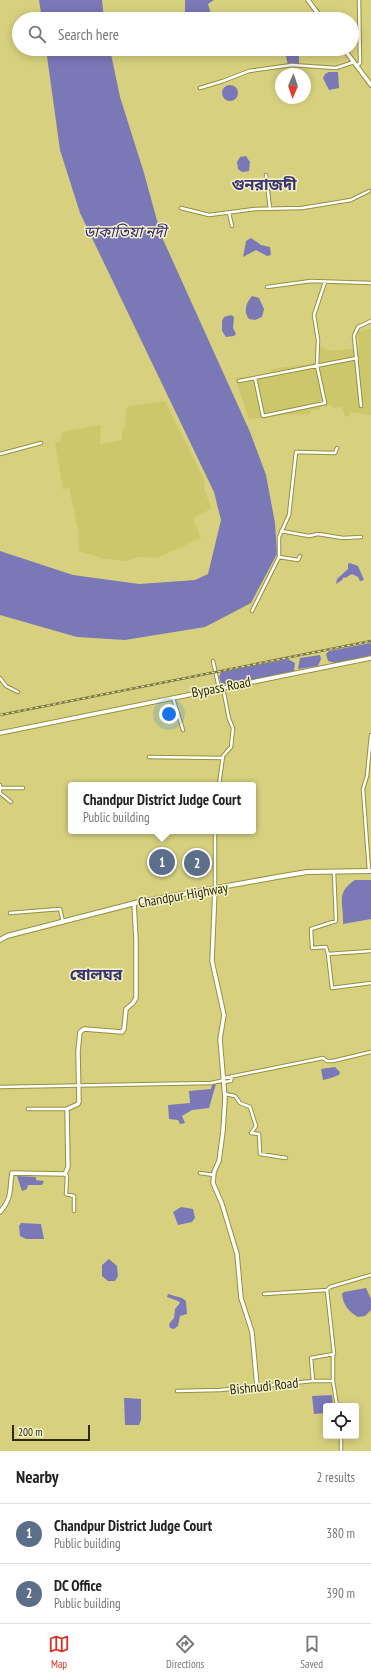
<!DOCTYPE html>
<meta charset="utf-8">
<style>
:root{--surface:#fff;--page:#f6f6f6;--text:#222;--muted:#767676;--line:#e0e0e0;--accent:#d93025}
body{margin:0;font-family:"PT Sans Narrow","Noto Sans Bengali",sans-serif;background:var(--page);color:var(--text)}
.controls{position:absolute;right:12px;bottom:12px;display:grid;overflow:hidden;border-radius:4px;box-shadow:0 2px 10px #0003}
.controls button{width:36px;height:36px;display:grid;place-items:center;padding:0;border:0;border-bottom:1px solid var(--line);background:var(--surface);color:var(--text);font:20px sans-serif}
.compass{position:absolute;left:275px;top:68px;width:36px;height:36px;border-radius:50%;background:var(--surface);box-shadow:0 2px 10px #0003;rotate:182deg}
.scale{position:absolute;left:12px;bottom:10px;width:78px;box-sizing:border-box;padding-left:4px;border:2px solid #2e2b08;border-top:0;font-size:11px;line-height:14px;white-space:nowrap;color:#2e2b08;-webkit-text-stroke:3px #f3f1c9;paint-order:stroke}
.you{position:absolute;left:169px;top:714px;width:14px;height:14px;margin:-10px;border:3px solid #fff;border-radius:50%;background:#1a73e8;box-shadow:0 0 0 6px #1a73e833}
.badge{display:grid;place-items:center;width:26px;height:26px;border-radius:50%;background:var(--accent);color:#fff;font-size:13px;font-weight:700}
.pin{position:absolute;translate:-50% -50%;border:2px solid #fff;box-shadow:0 1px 4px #0006}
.popup{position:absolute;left:68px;top:782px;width:188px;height:52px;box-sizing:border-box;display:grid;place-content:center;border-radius:4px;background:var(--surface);filter:drop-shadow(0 1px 3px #0005);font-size:13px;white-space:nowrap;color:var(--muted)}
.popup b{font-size:15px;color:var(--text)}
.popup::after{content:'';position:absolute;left:50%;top:100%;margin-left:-8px;border:8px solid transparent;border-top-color:var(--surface)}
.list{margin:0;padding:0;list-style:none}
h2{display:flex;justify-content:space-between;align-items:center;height:52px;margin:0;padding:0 16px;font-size:17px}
h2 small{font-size:13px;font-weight:400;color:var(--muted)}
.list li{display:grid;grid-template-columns:26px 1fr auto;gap:12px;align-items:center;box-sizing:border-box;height:60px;padding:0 16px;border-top:1px solid var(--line)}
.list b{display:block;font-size:15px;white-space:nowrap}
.list p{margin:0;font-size:13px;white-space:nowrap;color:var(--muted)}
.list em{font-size:13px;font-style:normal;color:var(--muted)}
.icon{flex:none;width:22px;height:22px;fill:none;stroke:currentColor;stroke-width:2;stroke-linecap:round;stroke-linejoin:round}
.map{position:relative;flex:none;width:371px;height:1451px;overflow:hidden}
.search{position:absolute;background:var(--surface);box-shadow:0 2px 10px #0003;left:12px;right:12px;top:12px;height:44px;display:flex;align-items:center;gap:10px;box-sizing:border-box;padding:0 14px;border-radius:22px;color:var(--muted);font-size:15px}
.sheet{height:172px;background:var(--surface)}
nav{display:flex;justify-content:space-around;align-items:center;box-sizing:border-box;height:56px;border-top:1px solid var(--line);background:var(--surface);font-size:11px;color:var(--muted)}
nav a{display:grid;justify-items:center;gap:2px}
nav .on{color:var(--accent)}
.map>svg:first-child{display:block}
.built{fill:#cdc76b}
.water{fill:#7a78b6}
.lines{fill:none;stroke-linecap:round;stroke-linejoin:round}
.street-casing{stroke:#968f3d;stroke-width:4.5}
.secondary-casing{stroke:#968f3d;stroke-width:5.5}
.primary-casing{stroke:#968f3d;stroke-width:6}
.street{stroke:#fff;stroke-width:2.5}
.secondary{stroke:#fff;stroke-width:3.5}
.primary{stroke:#fff;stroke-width:4}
.rail-casing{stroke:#7b773e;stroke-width:2.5}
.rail{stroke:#f3f1c9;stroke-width:1;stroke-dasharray:3;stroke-linecap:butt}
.labels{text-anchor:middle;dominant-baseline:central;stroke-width:3;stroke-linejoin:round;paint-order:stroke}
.street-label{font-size:14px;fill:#2e2b08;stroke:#f3f1c9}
.water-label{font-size:15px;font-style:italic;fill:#362a75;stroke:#f3f1c9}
.quarter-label{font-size:16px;font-weight:bold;fill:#3b3571;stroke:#f3f1c9}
</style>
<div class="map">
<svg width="371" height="1451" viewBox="0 0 371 1451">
<rect width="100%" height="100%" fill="#d7d17f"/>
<!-- built -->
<path class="built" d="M371 329V415L351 412 349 416 345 417 342 407 333 408 331 405 320 407V410H311L310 415 295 414 249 419 235 378 269 374 272 369 320 362V346L331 351 359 348 358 331Z
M165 401 205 481 204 487 211 509 193 518 201 538 157 558 137 557 128 561 104 559 79 551 78 530 69 487 63 490 55 442H60L62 432 93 426 101 425 100 444 122 440V431L125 427 126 409 129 406Z"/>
<!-- water -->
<path class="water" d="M39 0H102L104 19H42Z
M185 0H214L208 4 211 14 205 19H194L185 12Z
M46 49H110L120 97 144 173 161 235 250 432 266 475 275 523 277 554 251 603 205 627 125 640 77 637 0 615V551L73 575 139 584 195 580 208 574 221 520 214 492 80 213 60 150Z
M295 49 299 54V64L288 66 286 56Z
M329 72H338L339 88 329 90 323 78 325 74Z
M222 93a8 8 0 1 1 16 0a8 8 0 1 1-16 0Z
M246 156 250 162 249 171 242 172 238 169 237 162 240 157Z
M251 238 261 245 270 247 271 255 267 256 256 250 243 257 246 241Z
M252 296 259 298 264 309 262 317 255 320 249 319C243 311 246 303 252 296Z
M231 315 234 317 233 328 236 334 234 336 226 337 222 331V321L224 317Z
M350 563 358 566 364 580 360 581 358 577 352 574 345 578 344 577 342 580 336 584 337 579 348 569V564Z
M371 643V656L335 663 328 661 326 654 329 651Z
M320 655 321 659 318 666 298 669 300 658Z
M288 659 295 663 294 671 229 685 221 683 219 677 221 672Z
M355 880H371V919L343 924C344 903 335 893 355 880Z
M335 1067 340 1072 339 1075C333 1077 329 1079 323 1080L321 1069Z
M216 1084 209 1108 192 1110 182 1116 185 1123 180 1124 178 1120 169 1119 168 1105 190 1103 189 1091 211 1089 212 1085Z
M17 1176 36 1177V1180L44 1181 42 1185H28L27 1189 22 1191Z
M181 1207 193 1209 195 1218 192 1222 178 1225 173 1212Z
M21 1223 41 1224 44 1239H26L20 1236 19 1226Z
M109 1259 117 1266 118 1276 115 1281H108L102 1276V1265Z
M366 1288 371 1299V1310L365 1316 358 1317C349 1312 343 1305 342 1294L344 1292Z
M168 1294 182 1298 186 1301 187 1314 180 1316 178 1326 174 1329 170 1328 169 1324 174 1318 175 1309 180 1303 178 1301 167 1297Z
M332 1395 333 1406H326V1413L314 1414 312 1396Z
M127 1398 141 1399V1420L139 1425H125L124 1398Z"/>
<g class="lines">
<defs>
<path id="street" d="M357 66 360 63 359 0
M200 88 223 81 249 71 292 65 336 68 354 62
M266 175 270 209
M181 208 209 215 255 209 302 208 351 200 369 191
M229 213 232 226
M267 287 311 281 371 283
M255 378 263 416 325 403 317 366 318 340 314 315 325 282
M239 381 357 358
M361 406 354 336 358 327 371 321
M0 454 41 443
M281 531 309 536 318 534 343 538 361 537
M279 557 298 560 300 556
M252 611 279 557V537L289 515 296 452 335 453 337 448
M213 661 219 688
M0 678 6 686 18 692
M173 698 183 730
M149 757 223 758
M0 785V793L11 802
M219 785 223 756 231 747 233 728 229 719 223 688
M1 788H23
M215 831V889
M369 871 363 789 367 776 371 735
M334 872 336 921 311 929 312 948 326 947 328 954 371 951
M10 913 60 909 63 922
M328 954 332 988 371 983
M224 1082 231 1081 232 1076
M0 1087 211 1083 221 1081 224 1078 323 1058 327 1061H333L371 1052
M225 1094 235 1096 240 1103 250 1107 256 1126 251 1133 259 1134 260 1154 286 1158
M28 1109H67
M200 1173 214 1175
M65 1174 67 1176 66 1194 74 1196V1211
M264 1294 327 1290
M333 1355V1381L337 1406
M313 1381H333
M177 1391 220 1390 313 1381 311 1358 334 1354 327 1290 330 1287 371 1275
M341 1436V1451"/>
<path id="secondary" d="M308 0 322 19
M344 49 371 85
M0 733 371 658
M215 889 212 961 224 1015 220 1039 225 1098 223 1131 219 1161 214 1172 213 1183 222 1204 237 1254 241 1298 252 1332 257 1386
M0 1212C13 1197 9 1190 12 1173L65 1174 68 1167 67 1109 78 1104 79 1102 78 1051 80 1032 84 1029 122 1032 124 1029 126 1009 133 1003 136 998V940L134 903"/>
<path id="primary" d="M0 940 7 936 139 902 277 877 307 872 371 871"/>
</defs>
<!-- street casing -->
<use href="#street" class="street-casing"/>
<!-- secondary casing -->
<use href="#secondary" class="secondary-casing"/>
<!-- primary casing -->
<use href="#primary" class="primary-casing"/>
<!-- street -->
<use href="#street" class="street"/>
<!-- secondary -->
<use href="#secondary" class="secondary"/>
<!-- primary -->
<use href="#primary" class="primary"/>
<defs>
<path id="rail" d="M0 715 371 641"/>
</defs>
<!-- rail casing -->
<use href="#rail" class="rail-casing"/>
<!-- rail -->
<use href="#rail" class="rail"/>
</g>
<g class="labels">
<!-- street labels -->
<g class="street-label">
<text transform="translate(221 687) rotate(-11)">Bypass Road</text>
<text transform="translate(183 895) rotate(-10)">Chandpur Highway</text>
<text transform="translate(264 1386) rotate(-6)">Bishnudi Road</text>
</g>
<!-- water labels -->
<g class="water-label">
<text x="125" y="231">ডাকাতিয়া নদী</text>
</g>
<!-- quarter labels -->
<g class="quarter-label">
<text x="264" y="184">গুনরাজদী</text>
<text x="96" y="974">ষোলঘর</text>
</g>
</g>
</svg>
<div class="controls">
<button><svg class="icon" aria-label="locate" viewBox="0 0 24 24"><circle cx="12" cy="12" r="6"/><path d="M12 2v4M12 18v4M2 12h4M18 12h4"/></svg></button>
</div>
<svg class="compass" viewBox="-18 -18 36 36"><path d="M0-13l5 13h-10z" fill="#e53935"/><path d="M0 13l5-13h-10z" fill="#767676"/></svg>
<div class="scale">200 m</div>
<div class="you"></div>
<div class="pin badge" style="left:162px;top:862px;background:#5c6f8a">1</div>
<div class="popup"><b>Chandpur District Judge Court</b>Public building</div>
<div class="pin badge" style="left:197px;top:863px;background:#5c6f8a">2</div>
<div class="search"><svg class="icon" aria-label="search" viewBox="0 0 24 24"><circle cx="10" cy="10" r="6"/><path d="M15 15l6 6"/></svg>Search here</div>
</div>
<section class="sheet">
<h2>Nearby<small>2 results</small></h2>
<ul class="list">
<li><span class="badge" style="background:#5c6f8a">1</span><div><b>Chandpur District Judge Court</b><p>Public building</p></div><em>380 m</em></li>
<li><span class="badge" style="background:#5c6f8a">2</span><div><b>DC Office</b><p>Public building</p></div><em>390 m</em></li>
</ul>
</section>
<nav>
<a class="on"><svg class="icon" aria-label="map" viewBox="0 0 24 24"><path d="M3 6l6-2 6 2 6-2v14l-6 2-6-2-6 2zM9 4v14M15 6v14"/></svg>Map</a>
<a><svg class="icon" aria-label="directions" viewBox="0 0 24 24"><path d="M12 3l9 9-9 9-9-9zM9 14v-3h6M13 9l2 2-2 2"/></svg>Directions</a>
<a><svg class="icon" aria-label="saved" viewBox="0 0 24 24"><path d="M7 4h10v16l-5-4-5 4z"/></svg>Saved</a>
</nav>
